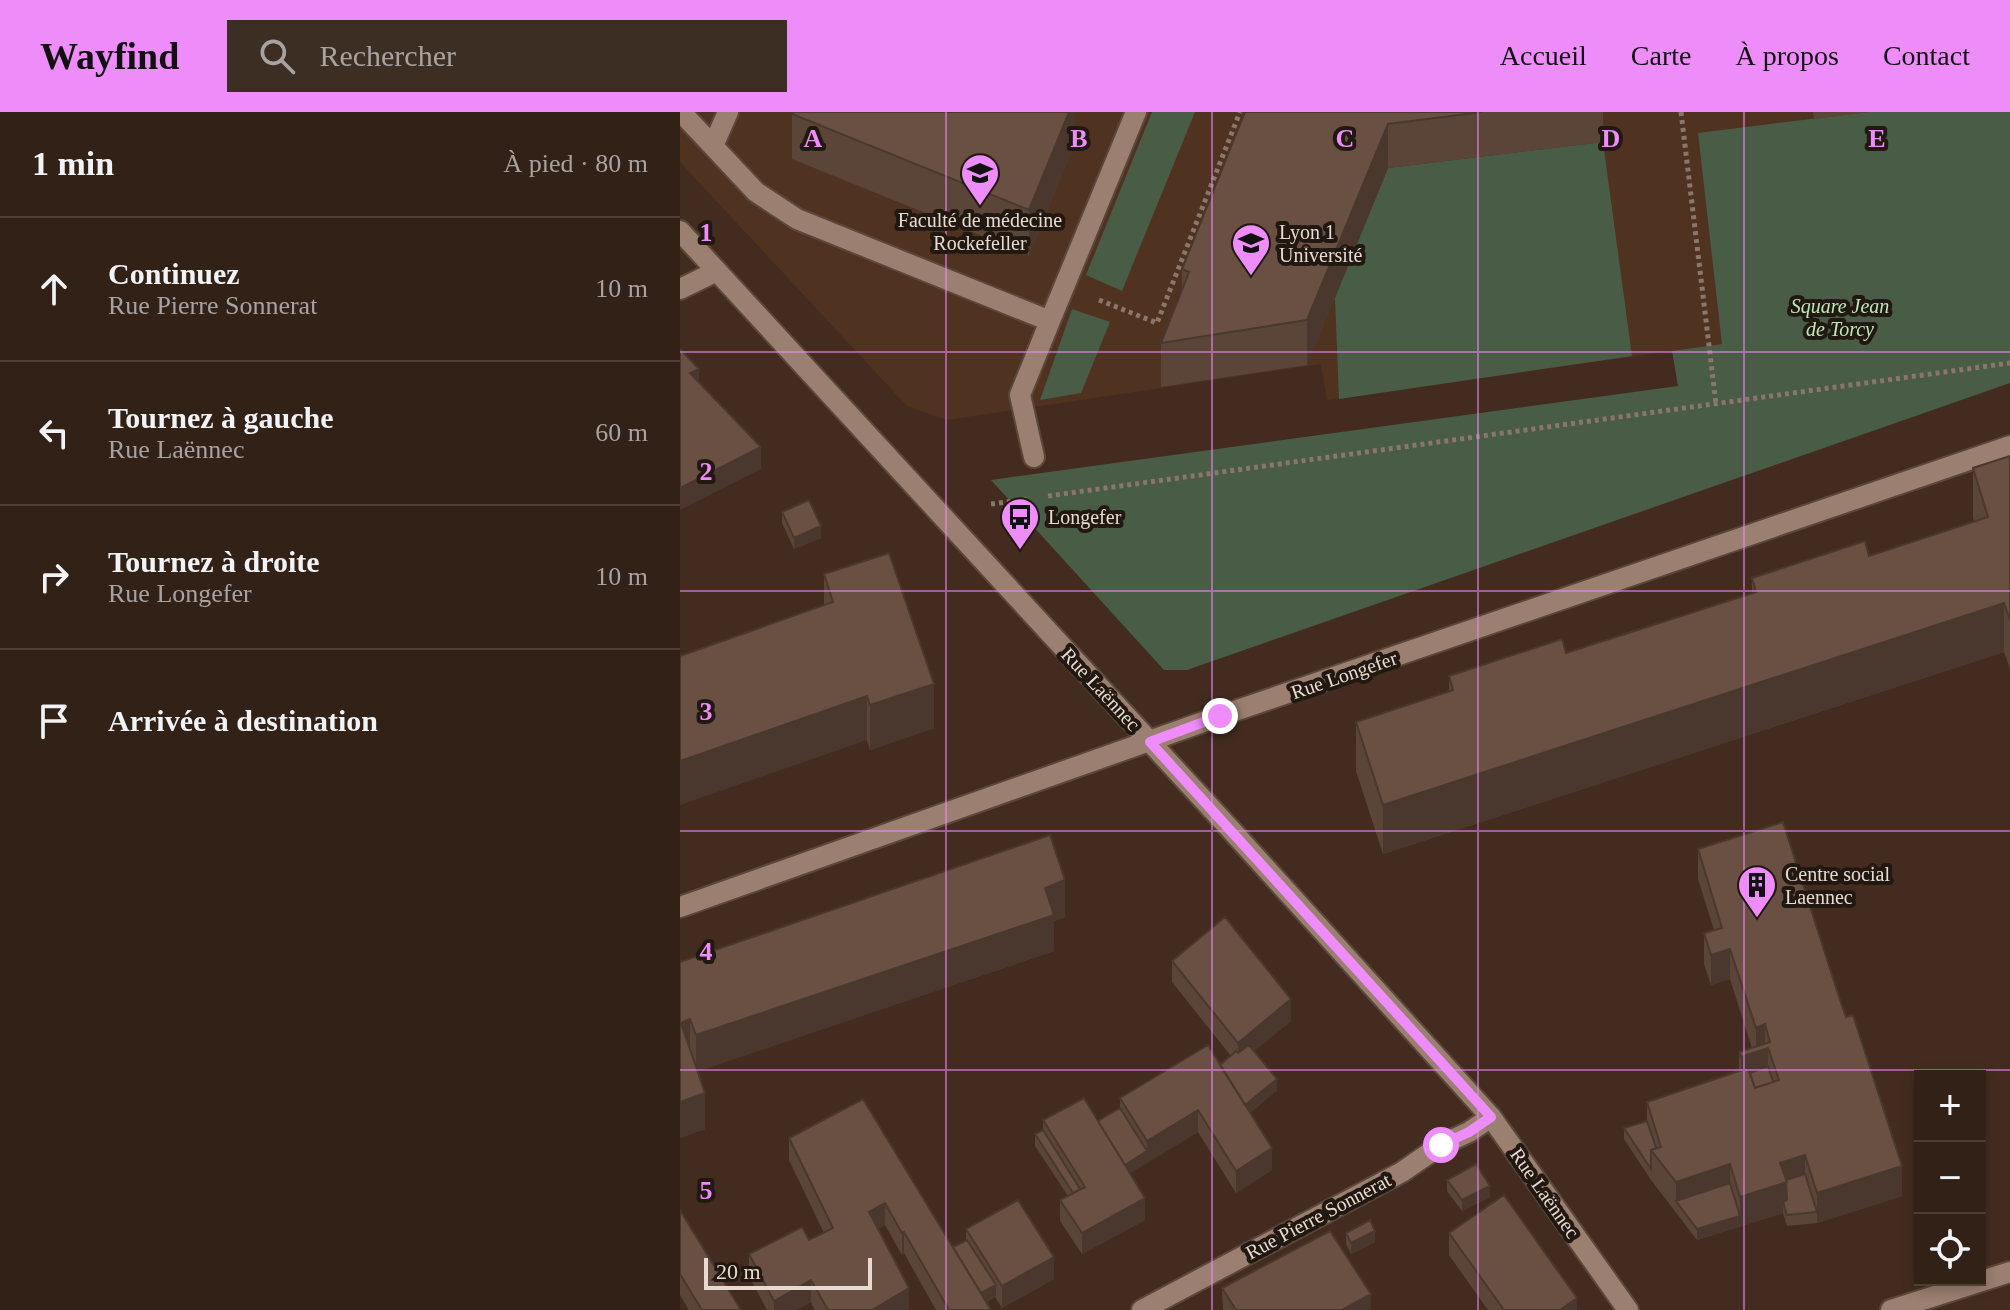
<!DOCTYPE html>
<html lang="fr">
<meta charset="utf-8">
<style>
:root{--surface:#322117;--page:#3d2e24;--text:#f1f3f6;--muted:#a8a3a1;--line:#4d3e36;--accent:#ee8cf9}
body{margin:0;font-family:"Times New Roman",serif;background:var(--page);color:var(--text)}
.controls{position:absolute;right:24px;bottom:24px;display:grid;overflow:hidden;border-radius:0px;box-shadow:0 4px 12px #0003}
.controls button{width:72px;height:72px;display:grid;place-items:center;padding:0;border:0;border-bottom:2px solid var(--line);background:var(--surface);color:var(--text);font:40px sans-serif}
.scale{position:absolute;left:24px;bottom:20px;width:168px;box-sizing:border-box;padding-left:8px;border:4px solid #e9dad1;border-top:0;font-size:22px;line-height:28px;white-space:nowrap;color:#e9dad1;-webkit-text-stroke:6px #221812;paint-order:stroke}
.stop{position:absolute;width:24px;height:24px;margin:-18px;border:6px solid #ee8cf9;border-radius:50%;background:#fff}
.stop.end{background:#ee8cf9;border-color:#fff;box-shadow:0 2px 8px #0008}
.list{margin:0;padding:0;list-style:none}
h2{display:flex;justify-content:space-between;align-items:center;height:104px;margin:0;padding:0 32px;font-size:34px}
h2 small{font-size:26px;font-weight:400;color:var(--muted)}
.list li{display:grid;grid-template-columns:52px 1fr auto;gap:24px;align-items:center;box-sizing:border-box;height:144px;padding:0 32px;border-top:2px solid var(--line)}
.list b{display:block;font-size:30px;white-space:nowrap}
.list p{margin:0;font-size:26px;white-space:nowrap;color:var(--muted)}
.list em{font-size:26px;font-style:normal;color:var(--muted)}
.icon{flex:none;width:44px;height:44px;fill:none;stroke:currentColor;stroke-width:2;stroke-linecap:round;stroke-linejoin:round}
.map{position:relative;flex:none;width:1330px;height:1198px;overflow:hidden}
header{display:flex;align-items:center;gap:48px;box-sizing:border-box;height:112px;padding:0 40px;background:var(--accent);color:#111}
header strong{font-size:38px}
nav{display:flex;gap:44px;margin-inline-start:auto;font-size:28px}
.search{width:560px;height:72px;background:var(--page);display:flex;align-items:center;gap:20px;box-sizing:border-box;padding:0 28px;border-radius:0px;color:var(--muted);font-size:30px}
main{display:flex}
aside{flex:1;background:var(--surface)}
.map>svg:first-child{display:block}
.built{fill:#503221}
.green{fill:#495c46}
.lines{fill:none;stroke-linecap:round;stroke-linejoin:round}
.lane-casing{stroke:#5b473c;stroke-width:24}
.street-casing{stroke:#5b473c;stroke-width:24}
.path{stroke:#8a766b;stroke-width:5;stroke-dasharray:4 4;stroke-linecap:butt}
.lane{stroke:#9b7f70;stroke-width:20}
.street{stroke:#9b7f70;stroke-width:20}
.wall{fill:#5b4539}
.shaded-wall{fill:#4a382e}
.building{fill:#6a5042;stroke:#4a382e;stroke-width:2}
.route{stroke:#ee8cf9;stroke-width:10}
.grid{fill:none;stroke:#ee8cf9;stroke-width:2;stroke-opacity:0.55}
.labels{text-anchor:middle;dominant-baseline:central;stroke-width:8;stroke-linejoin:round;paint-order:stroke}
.poi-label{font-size:20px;fill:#e9dad1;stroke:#221812;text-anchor:start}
.park-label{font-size:20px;font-style:italic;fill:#bce8b6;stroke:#221812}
.street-label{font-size:20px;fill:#e9dad1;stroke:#221812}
.grid-label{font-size:26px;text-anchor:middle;font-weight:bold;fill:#ee8cf9;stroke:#221812;stroke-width:8;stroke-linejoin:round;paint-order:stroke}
</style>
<header>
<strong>Wayfind</strong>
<div class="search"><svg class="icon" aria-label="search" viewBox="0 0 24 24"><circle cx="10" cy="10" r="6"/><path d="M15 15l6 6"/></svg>Rechercher</div>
<nav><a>Accueil</a><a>Carte</a><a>À propos</a><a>Contact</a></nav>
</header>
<main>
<aside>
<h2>1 min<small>À pied · 80 m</small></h2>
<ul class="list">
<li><svg class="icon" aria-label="ahead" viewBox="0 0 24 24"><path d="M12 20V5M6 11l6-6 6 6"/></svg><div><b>Continuez</b><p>Rue Pierre Sonnerat</p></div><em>10 m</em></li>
<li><svg class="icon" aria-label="left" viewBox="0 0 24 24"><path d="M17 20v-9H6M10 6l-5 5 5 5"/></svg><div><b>Tournez à gauche</b><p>Rue Laënnec</p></div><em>60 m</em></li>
<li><svg class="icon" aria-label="right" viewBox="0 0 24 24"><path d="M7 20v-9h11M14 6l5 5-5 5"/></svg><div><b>Tournez à droite</b><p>Rue Longefer</p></div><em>10 m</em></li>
<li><svg class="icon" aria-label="arrive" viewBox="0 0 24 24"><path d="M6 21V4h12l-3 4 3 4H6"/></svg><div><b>Arrivée à destination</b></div></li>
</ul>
</aside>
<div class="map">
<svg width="1330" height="1198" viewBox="0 0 1330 1198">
<rect width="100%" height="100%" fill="#432c1f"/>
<!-- built -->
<path class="built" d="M0 0H1330L1042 232 647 288 641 252 267 308 227 294 0 50Z"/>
<!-- green -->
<path class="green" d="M472 0H515L442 179 406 163Z
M1188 0H1330V271L507 558H484L311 368 998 274 992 239 1042 232 1018 21Z
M923 30 952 244 659 287 655 186 708 56Z
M392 197 430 210 401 281 360 288Z"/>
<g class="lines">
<defs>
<path id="lane" d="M0 177 37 159"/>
<path id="street" d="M1 0 76 80 117 107 370 209 340 283 354 345
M33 34 48 0
M0 119 553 720 811 1005 948 1198
M370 209 456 0
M0 795 540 604 1330 334
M462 1198 722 1060 761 1033 789 1020 811 1005
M1211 1198 1330 1160"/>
</defs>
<!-- lane casing -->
<use href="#lane" class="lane-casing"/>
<!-- street casing -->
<use href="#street" class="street-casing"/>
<!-- path -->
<path class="path" d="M1001 0 1036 292
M419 188 477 211 560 0
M368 384 1330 251
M311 392 350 387"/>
<!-- lane -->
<use href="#lane" class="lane"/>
<!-- street -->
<use href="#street" class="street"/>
</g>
<!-- wall -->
<path class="wall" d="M395 0V31L349 143 112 47V2Z
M565 0H923V30L708 56 627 253 481 275V231L502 178V157Z
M1133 0H1190L1134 7Z
M1330 344V595V557L1324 540 703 742 676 659V610L769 580V564L886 541 1072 481V466L1189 444 1294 410 1293 406V356Z
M102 400 141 426 114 437 102 411Z
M144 462 254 616 190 638 144 494Z
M1018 737 1222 1084 1137 1111 1107 1114 1103 1101 1017 1128 971 1068 944 1027V1016L967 1009V990L1059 959V940L1072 936 1050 867 1031 873 1024 852V821L1034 818 1018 767Z
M385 805 374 809V839L18 959 25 1017 0 1026V850Z
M492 849 611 909 574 939 597 978 570 1001 592 1058 556 1081 518 1020 450 1061 465 1108 402 1142 380 1109V1088L388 1084 355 1034V1022L363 1018V1008L418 1009 440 996V986L540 953 551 944 492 870Z
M109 1026 273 1135 286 1128V1117L374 1167 322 1196 315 1185 306 1190 311 1198H256L224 1141 222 1143 205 1113 198 1117 229 1198H135L131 1190 116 1198H87L69 1164V1142L129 1128 144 1121 109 1048Z
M767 1068 810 1085 782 1099 767 1079Z
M0 1098 61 1198H9L0 1183Z
M666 1121 695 1130 671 1142 666 1132Z
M769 1121 897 1198H808L769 1143Z
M542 1176 691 1198H543Z"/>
<!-- shaded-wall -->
<path class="shaded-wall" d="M389 0H395V31L349 143V98Z
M708 12V56L627 253V208Z
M19 257V279L10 261Z
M81 335V357L0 398V376Z
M141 414V426L114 437V426Z
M1324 491V540L703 742V693Z
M254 572V616L190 638V593Z
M187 584V628L0 693V649Z
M385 768V805L374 809V839L16 960V923L365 776Z
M1050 837V867L1031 873V843Z
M611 887V909L558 952V931Z
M10 907V944L1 911Z
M1085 912V937L1088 936V966L1061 975V945L1076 940V916Z
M597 967V978L561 1008V996Z
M25 981V1017L0 1026V990Z
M518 998V1020L440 1067V1056L467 1039V1029Z
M592 1036V1058L556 1081V1059Z
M1125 1043V1073L1107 1100 1103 1090V1101L1017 1128V1117L1060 1104V1085L1100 1051Z
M1050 1052V1082L996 1089V1070Z
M1222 1054V1084L1137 1111V1081Z
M810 1074V1085L782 1099V1088Z
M465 1086V1108L402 1142V1121Z
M205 1091V1113L189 1122V1100Z
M695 1119V1130L671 1142V1131Z
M224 1120V1141L222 1143V1121Z
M374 1145V1167L322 1196V1174Z
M131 1168V1190L116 1198H94V1189Z
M316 1173V1184L296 1195V1184Z
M229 1176V1198H192Z
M691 1182V1198H662Z
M897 1186V1198H880Z"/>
<!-- building -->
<path class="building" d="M113 0H389L349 98 112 2Z
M565 0H802L708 12 627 208 481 231 509 160 502 157Z
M0 237 19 257 10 261 81 335 0 376Z
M1330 344V508L1324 491 703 693 676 610 773 578 769 564 882 527 886 541 1076 480 1072 466 1185 429 1189 444 1308 405 1293 356Z
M129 388 141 414 114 426 102 400Z
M209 441 254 572 190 593 187 584 0 649V544L153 490 144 462Z
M1103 710 1160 888 1166 905 1173 903 1222 1054 1137 1081 1125 1043 1100 1051 1107 1070 1060 1085 1050 1052 996 1070 971 1038 981 1035 967 990 1065 957H1068L1075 976 1099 968 1088 936 1061 945 1059 940 1090 930 1085 912 1076 916 1050 837 1031 843 1024 821 1042 816 1018 737Z
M370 723 385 768 365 776 374 803 16 923 10 907 1 911 25 981 0 990V850Z
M545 805 611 887 558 931 492 849Z
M528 933 592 1036 556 1059 518 998 467 1029 440 986Z
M569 933 597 967 565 993 540 953 556 939 558 941Z
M1088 954 1093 970 1075 976 1070 961Z
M404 986 465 1086 402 1121 380 1088 405 1075 363 1008Z
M183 987 311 1198H269L224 1120 222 1121 205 1091 189 1100 229 1176 192 1198H148L131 1168 94 1189 69 1142 122 1115 129 1128 153 1116 109 1026Z
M440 996 467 1039 445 1053 418 1009Z
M967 1009 976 1036 971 1038V1057L944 1016Z
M363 1018 400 1077 393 1081 355 1022Z
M796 1052 810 1074 782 1088 767 1068Z
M1125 1062 1137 1100 1107 1103 1103 1090 1107 1088 1106 1068Z
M1050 1071 1060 1104 1017 1117 996 1089Z
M824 1083 897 1186 880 1198H824L769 1121Z
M338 1088 374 1145 322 1174 286 1117Z
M0 1098 61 1198H22L0 1162Z
M690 1108 695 1119 671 1131 666 1121Z
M650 1119 691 1182 662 1198H556L542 1176Z
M287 1128 316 1173 301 1181 273 1135Z"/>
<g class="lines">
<!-- route -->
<path class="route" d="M540 604 470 630 811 1005 789 1020 761 1033"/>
</g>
<!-- grid -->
<path class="grid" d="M266 0V1198M532 0V1198M798 0V1198M1064 0V1198M0 240H1330M0 479H1330M0 719H1330M0 958H1330"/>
<!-- icons -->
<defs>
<symbol id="university-pin" viewBox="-11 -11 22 30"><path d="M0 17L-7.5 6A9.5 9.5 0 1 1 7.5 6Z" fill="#ee8cf9" stroke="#221812"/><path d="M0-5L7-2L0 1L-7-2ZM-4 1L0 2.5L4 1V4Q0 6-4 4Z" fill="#111"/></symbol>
<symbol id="bus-pin" viewBox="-11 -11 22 30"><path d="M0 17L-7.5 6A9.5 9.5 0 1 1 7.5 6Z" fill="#ee8cf9" stroke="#221812"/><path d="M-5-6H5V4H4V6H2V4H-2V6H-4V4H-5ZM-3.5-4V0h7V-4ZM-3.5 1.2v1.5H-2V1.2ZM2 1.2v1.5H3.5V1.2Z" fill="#111"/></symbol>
<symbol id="building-pin" viewBox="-11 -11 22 30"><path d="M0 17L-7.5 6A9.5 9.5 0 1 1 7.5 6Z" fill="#ee8cf9" stroke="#221812"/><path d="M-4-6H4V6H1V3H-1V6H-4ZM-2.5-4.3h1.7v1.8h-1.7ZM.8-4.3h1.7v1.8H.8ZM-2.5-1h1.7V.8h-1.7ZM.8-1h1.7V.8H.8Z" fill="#111"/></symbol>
</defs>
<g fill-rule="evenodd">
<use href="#university-pin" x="278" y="39" width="44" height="60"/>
<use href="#university-pin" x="549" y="109" width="44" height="60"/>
<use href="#bus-pin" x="318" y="383" width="44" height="60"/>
<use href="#building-pin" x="1055" y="751" width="44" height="60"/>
</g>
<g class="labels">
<!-- poi labels -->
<g class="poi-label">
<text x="300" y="108" text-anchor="middle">Faculté de médecine<tspan x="300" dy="23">Rockefeller</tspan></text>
<text x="599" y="120">Lyon 1<tspan x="599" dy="23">Université</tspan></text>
<text x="368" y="405">Longefer</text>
<text x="1105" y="762">Centre social<tspan x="1105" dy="23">Laennec</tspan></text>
</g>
<!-- park labels -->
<g class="park-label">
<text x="1160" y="194">Square Jean<tspan x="1160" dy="23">de Torcy</tspan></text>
</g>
<!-- street labels -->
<g class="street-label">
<text transform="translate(664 563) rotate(-19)">Rue Longefer</text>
<text transform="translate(421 577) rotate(47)">Rue Laënnec</text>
<text transform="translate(865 1081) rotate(55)">Rue Laënnec</text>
<text transform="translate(638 1104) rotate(-28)">Rue Pierre Sonnerat</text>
</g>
</g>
<g class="grid-label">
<text x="133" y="35">A</text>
<text x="399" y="35">B</text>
<text x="665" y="35">C</text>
<text x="931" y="35">D</text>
<text x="1197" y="35">E</text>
<text x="26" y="129">1</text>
<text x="26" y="368">2</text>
<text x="26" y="608">3</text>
<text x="26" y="848">4</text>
<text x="26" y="1087">5</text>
</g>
</svg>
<div class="controls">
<button>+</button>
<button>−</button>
<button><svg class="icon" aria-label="locate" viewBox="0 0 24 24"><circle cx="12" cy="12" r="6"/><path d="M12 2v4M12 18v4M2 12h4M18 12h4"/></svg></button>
</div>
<div class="scale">20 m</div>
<div class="stop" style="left:761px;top:1033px"></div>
<div class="stop end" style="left:540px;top:604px"></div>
</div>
</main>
